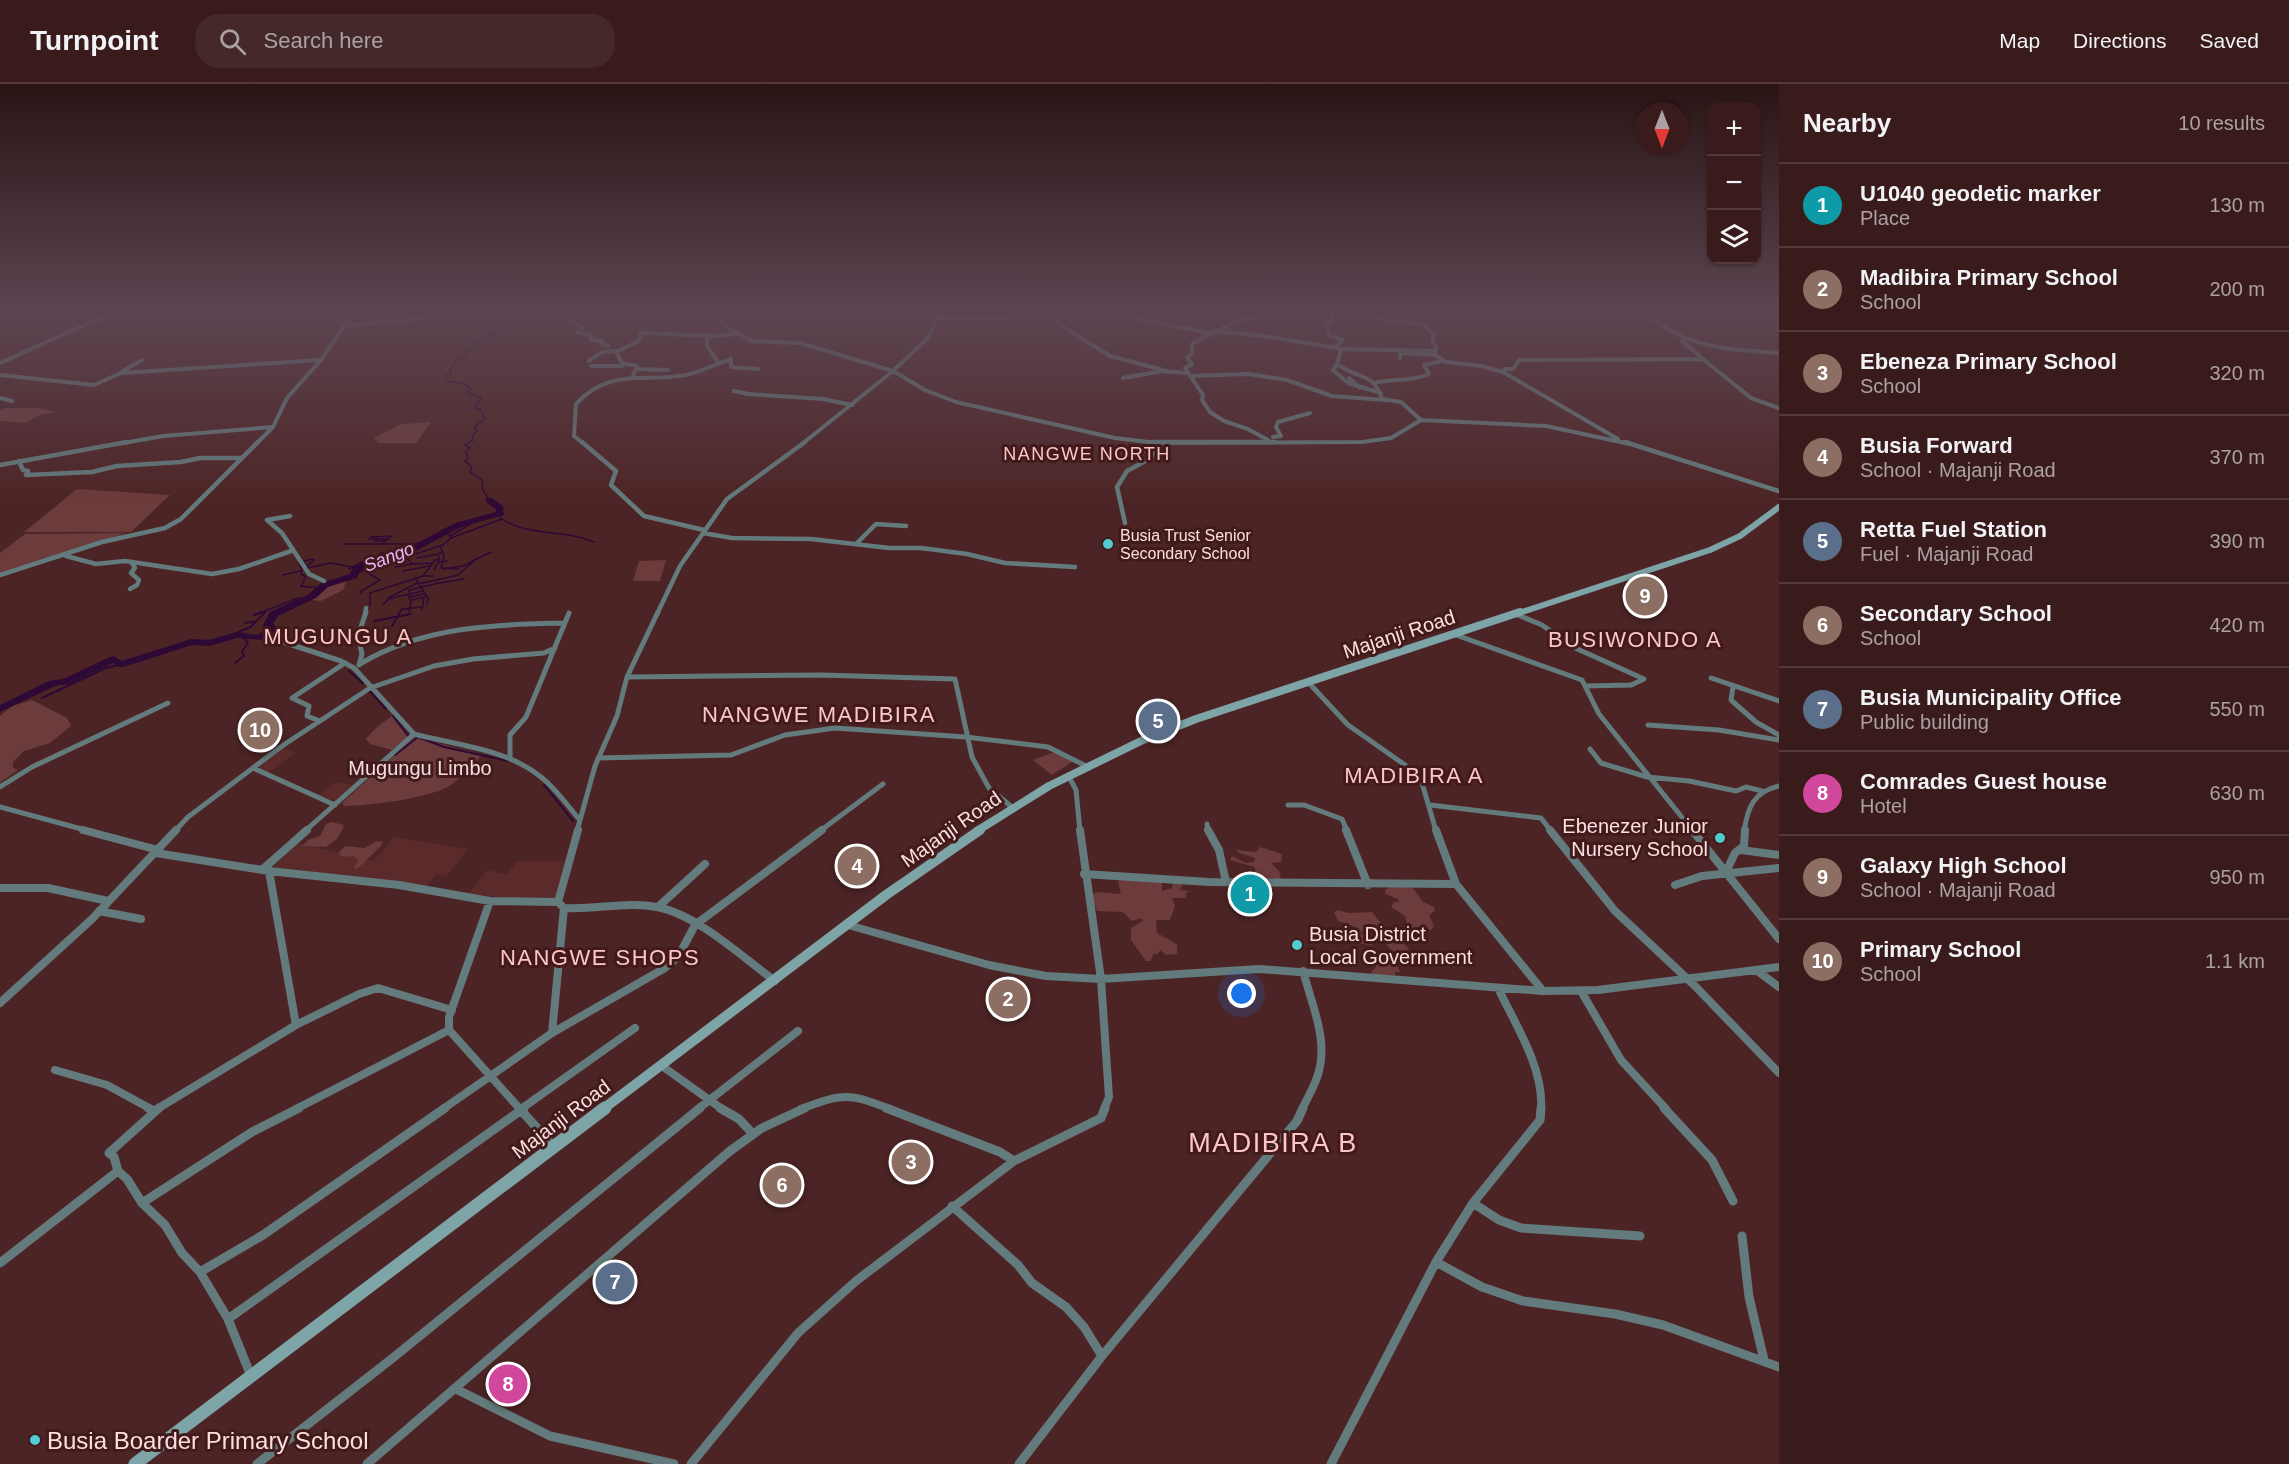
<!DOCTYPE html>
<meta charset="utf-8">
<style>
:root{--surface:#3a1b1c;--page:#452829;--text:#f1f3f6;--muted:#aba1a3;--line:#54393b;--accent:#8c9099}
body{margin:0;font-family:Arial,sans-serif;background:var(--page);color:var(--text)}
.controls{position:absolute;right:18px;top:18px;display:grid;overflow:hidden;border-radius:12px;box-shadow:0 2px 4px #0004}
.controls button{width:54px;height:54px;display:grid;place-items:center;padding:0;border:0;border-bottom:2px solid var(--line);background:var(--surface);color:var(--text);font:30px sans-serif}
.compass{position:absolute;left:1635px;top:18px;width:54px;height:54px;border-radius:50%;background:var(--surface);box-shadow:0 2px 4px #0004;rotate:180deg}
.you{position:absolute;left:1242px;top:910px;width:21px;height:21px;margin:-15px;border:4px solid #fff;border-radius:50%;background:#1a73e8;box-shadow:0 0 0 9px #1a73e833}
.badge{display:grid;place-items:center;width:39px;height:39px;border-radius:50%;background:var(--accent);color:#fff;font-size:20px;font-weight:700}
.pin{position:absolute;translate:-50% -50%;border:3px solid #fff;box-shadow:0 2px 6px #0006}
.list{margin:0;padding:0;list-style:none}
h2{display:flex;justify-content:space-between;align-items:center;height:78px;margin:0;padding:0 24px;font-size:26px}
h2 small{font-size:20px;font-weight:400;color:var(--muted)}
.list li{display:grid;grid-template-columns:39px 1fr auto;gap:18px;align-items:center;box-sizing:border-box;height:84px;padding:0 24px;border-top:2px solid var(--line)}
.list b{display:block;font-size:22px;white-space:nowrap}
.list p{margin:0;font-size:20px;white-space:nowrap;color:var(--muted)}
.list em{font-size:20px;font-style:normal;color:var(--muted)}
.icon{flex:none;width:33px;height:33px;fill:none;stroke:currentColor;stroke-width:2;stroke-linecap:round;stroke-linejoin:round}
.map{position:relative;flex:none;width:1779px;height:1380px;overflow:hidden}
header{display:flex;align-items:center;gap:36px;box-sizing:border-box;height:84px;padding:0 30px;background:var(--surface);border-bottom:2px solid var(--line)}
header strong{font-size:28px}
nav{display:flex;gap:33px;margin-inline-start:auto;font-size:21px}
.search{width:420px;height:54px;background:var(--page);display:flex;align-items:center;gap:15px;box-sizing:border-box;padding:0 21px;border-radius:24px;color:var(--muted);font-size:22px}
main{display:flex}
aside{flex:1;background:var(--surface)}
.map>svg:first-child{display:block}
.built{fill:#5b2b2c}
.green{fill:#6c3b3b}
.lines{fill:none;stroke-linecap:round;stroke-linejoin:round}
.stream-far1{stroke:#2e0935;stroke-width:1.5}
.stream{stroke:#2e0935;stroke-width:2}
.river{fill:#2e0935;fill-rule:evenodd}
.minor-far4{stroke:#637b7c;stroke-width:4}
.minor-far3{stroke:#637b7c;stroke-width:4.5}
.minor-far2{stroke:#637b7c;stroke-width:5}
.minor-far1{stroke:#637b7c;stroke-width:8}
.minor{stroke:#637b7c;stroke-width:9}
.secondary-far3{stroke:#7da4a6;stroke-width:6}
.secondary-far2{stroke:#7da4a6;stroke-width:8}
.secondary-far1{stroke:#7da4a6;stroke-width:10}
.secondary{stroke:#7da4a6;stroke-width:13}
.poi-dot{fill:#51ccd3;stroke:#421a1b;stroke-width:2}
.labels{text-anchor:middle;dominant-baseline:central;stroke-width:6;stroke-linejoin:round;paint-order:stroke}
.far-poi-label{font-size:16px;fill:#fbdfde;stroke:#421a1b;text-anchor:start}
.far-quarter-label{font-size:18px;letter-spacing:1.5px;fill:#fdc6c5;stroke:#421a1b}
.far-water-label{font-size:18px;font-style:italic;fill:#efb3fb;stroke:#421a1b}
.street-label{font-size:20px;fill:#fbdfde;stroke:#421a1b}
.park-label{font-size:20px;fill:#f4dedd;stroke:#421a1b}
.poi-label{font-size:20px;fill:#fbdfde;stroke:#421a1b;text-anchor:end}
.quarter-label{font-size:22px;letter-spacing:1.5px;fill:#fdc6c5;stroke:#421a1b}
.near-poi-label{font-size:24px;fill:#fbdfde;stroke:#421a1b;text-anchor:start}
.near-quarter-label{font-size:27px;letter-spacing:1.5px;fill:#fdc6c5;stroke:#421a1b}
</style>
<header>
<strong>Turnpoint</strong>
<div class="search"><svg class="icon" aria-label="search" viewBox="0 0 24 24"><circle cx="10" cy="10" r="6"/><path d="M15 15l6 6"/></svg>Search here</div>
<nav><a>Map</a><a>Directions</a><a>Saved</a></nav>
</header>
<main>
<div class="map">
<svg width="1779" height="1380" viewBox="0 0 1779 1380">
<rect width="100%" height="100%" fill="#4d2425"/>
<!-- built -->
<path class="built" d="M283 664 296 668 268 689 256 684Z
M336 698 352 701 335 717 318 711Z
M394 753 468 765 446 793 437 790 426 803 273 783 296 759 374 777Z
M527 777H564L556 815H518L469 810 487 786 507 791 516 778Z"/>
<!-- green -->
<path class="green" d="M5 324H39L57 328 39 331 26 339 0 337V327Z
M431 338 416 359H378L374 354 401 340Z
M77 405 170 411 131 448H24Z
M126 449 0 490V469L25 450Z
M666 476 660 497H633L639 477Z
M338 496 346 497 343 506 321 517 312 516 316 509Z
M32 616 67 634 71 642 50 659 24 667 13 678V684L18 686 0 699V632L12 622Z
M393 632 409 652 392 666 370 660 366 655C374 645 382 638 393 632Z
M414 653 482 671C472 681 462 693 451 701 428 715 372 721 344 722L342 719Z
M1054 668 1072 678 1052 691 1033 676Z
M332 738 344 741 338 754 326 763 302 762 308 756 320 752 326 740Z
M377 757 383 758 380 763 356 786 354 783 358 776 353 772 343 773 338 769 345 762 364 764Z
M1260 763 1282 770 1281 778 1271 779 1279 787 1281 795 1259 794 1255 790V783L1230 776 1232 772 1246 779 1254 778 1255 774 1239 769 1236 766 1256 768Z
M1122 795 1162 797V807L1172 804 1173 797 1182 798 1183 801 1179 806 1190 807 1186 809V814H1172L1175 822 1170 836H1156L1157 849 1177 860V870L1166 871 1160 866 1158 870H1153L1151 877H1146L1131 856V844L1143 837 1141 834 1132 837 1123 828 1097 827 1091 812 1096 808 1121 810 1118 798Z
M1391 802 1412 803 1423 818 1434 823 1435 827 1429 831 1434 842 1431 846 1420 843 1421 846 1418 851 1408 845 1405 832 1391 823 1394 818H1399L1398 815 1385 810V806Z
M1338 826 1348 829 1372 828 1385 844V849L1404 859 1410 868 1408 871 1394 869 1379 852 1369 846 1361 848 1373 862 1354 858 1351 853 1353 842 1338 837 1334 828Z
M1370 872 1381 876 1388 872 1394 873 1400 888H1395V892L1372 890 1371 888 1376 883Z"/>
<g class="lines">
<!-- stream-far1 -->
<path class="stream-far1" d="M489 416 482 404 483 397 470 388 472 383 465 377 468 375 466 367 470 364 465 361 473 356 472 352 477 347 474 343 485 335 481 326 475 324 481 314 466 308 472 305 462 299 446 297 445 292 451 290 450 286 456 276 464 274C471 256 500 249 514 235L500 226
M502 435C529 453 565 445 594 458
M450 452 477 436
M371 453 392 452 382 460
M451 454 502 435 497 430
M369 455H387
M375 457H386
M343 460H425
M440 462 444 471 441 484 459 485
M373 474 382 469 390 471
M417 474 438 470
M302 478 312 475
M305 480 308 484 330 479 353 483
M299 481 302 484 301 490 306 493 301 502 319 504
M385 481 408 475 412 480 433 479
M307 482 314 476 312 475
M395 483 412 480
M349 485 370 474 378 475
M443 485 463 482 491 468
M434 486 438 478 447 477
M403 487 429 482
M356 489 443 461 451 454 446 447
M283 491 300 487
M423 492H433
M415 494 428 514 427 520
M440 499 464 495
M418 500 458 491 477 474
M409 506 439 499
M409 506 410 510 422 507
M362 510 360 508 380 496 366 488
M408 511 411 517 409 528
M409 513 423 510
M388 515 409 510
M411 516 425 513
M383 521 390 513 417 499
M370 522V509L423 492 435 476H439L438 470 443 468
M422 526 424 513
M257 530 298 514 303 517
M263 530 266 527
M399 530 402 525 422 523"/>
<!-- stream -->
<path class="stream" d="M254 531 261 528
M374 537 411 530
M245 539 257 537
M392 542 400 528
M238 548 251 543 265 528
M263 552 281 558
M235 579 244 572 242 567 248 559 243 553
M349 587 363 599
M367 608 370 607 386 625
M42 614 106 584 122 580
M393 632 409 653
M395 671 418 653 444 663 508 677
M544 701 573 737"/>
<!-- river -->
<path class="river" d="M486 414H492L503 422 504 431 461 443 414 468 384 476 360 487 357 494 328 503 316 514 278 532 273 540 277 544 264 556 237 554 210 562 192 561 127 582 120 583 113 579 69 600 55 602 0 628V621L49 597 63 595 110 573 114 572 122 577 125 576 191 555 209 556 236 548 258 551 266 544 263 541 270 528 309 510 321 499 350 490 353 483 378 472 408 464 455 439 496 428V425L486 418Z"/>
<!-- minor-far4 -->
<path class="minor-far4" d="M76 226 96 236
M555 226C563 237 574 234 582 244L577 248 590 251 591 256 602 257V260L608 262
M712 226 727 243 752 257 800 259 893 287 925 306 956 318 1115 354 1157 359 1362 358 1391 354 1421 336 1546 342 1630 360
M1321 226 1423 241 1434 250 1432 257 1436 262 1435 271
M1642 226C1686 265 1723 265 1779 269
M1336 229 1332 230V236L1326 239 1329 251 1343 256 1335 263 1341 266 1337 280C1356 295 1373 287 1382 315L1401 318 1421 336
M1118 230 1208 249
M1057 231 1056 238 1110 272 1167 287
M939 234H1000L1161 226
M345 242 496 226
M1211 248C1253 248 1296 258 1338 264
M707 255V262L718 278
M1341 265 1436 267
M731 274V283L758 285
M1400 274V269L1435 271 1446 278 1481 282 1503 288 1618 355
M1703 275 1751 314 1779 324
M589 277 602 268 617 267
M0 279 91 238 128 226
M1337 280 1333 286 1348 299 1381 309
M591 282H623
M637 285 668 286
M121 288 142 276
M1503 288 1505 285H1513L1519 276 1703 275 1682 257
M0 291 94 301 121 289 320 276
M633 292 637 282 622 279 616 268 639 257 641 249 717 252 737 250
M1190 292 1249 290 1287 296 1332 312 1385 316
M1123 294 1162 287 1187 289
M1349 294 1360 304
M1374 299C1393 294 1411 298 1429 290L1424 281 1442 277
M734 307 748 310 823 315 852 321
M0 314 12 317
M1273 353 1281 352 1276 343 1278 338 1310 329
M1268 356 1248 345 1224 337 1210 328 1202 316 1203 311 1185 284 1192 280 1187 273 1192 270V260L1238 236 1270 231
M118 360 163 352 273 343
M256 360 273 343 287 314 321 276 355 226
M584 360 574 352 576 320C610 283 643 299 686 291 702 288 715 279 731 276
M802 360 893 287 928 254 941 226"/>
<!-- minor-far3 -->
<path class="minor-far3" d="M582 358 616 387 611 401 644 432 704 446
M1152 358H1275
M1625 358 1779 407
M1129 368 1154 365
M19 377 23 386 28 387 26 391 92 388 117 382 181 378 200 374H241
M0 381 127 358
M290 432 267 436 282 449 309 490 324 497
M1125 439 1117 403 1127 387 1151 374 1157 359
M703 449 732 454 811 455 889 464H921L967 470 1005 479 1075 483
M857 459 876 440 906 442
M66 472 96 480 125 477 212 490 239 485 291 467
M0 491 102 458 165 444 181 435 258 358
M130 505 137 501 139 496 131 489 135 484 131 478
M365 530 366 524
M657 530 680 482 727 415 805 358"/>
<!-- minor-far2 -->
<path class="minor-far2" d="M1518 531 1542 541 1573 563 1644 595 1631 601 1585 602
M1456 551 1582 596 1599 630 1693 747
M283 558 341 577 354 584 414 650 305 747
M360 580C421 543 495 540 565 539
M359 581 362 570 358 552 366 528
M627 593 821 591 955 595 972 673 989 704 1013 724
M1711 594 1779 617
M1308 598 1348 641 1405 681 1422 699 1436 747
M1733 603 1731 616 1756 638 1779 651
M320 637 307 632 309 622 292 614 345 579
M1648 641 1719 646 1779 656
M414 650C456 661 507 665 541 693 556 705 567 721 579 735
M1590 665 1601 679 1647 693 1689 697 1736 707 1746 703 1762 707
M598 674 731 671 785 651 835 644 966 653 1048 663 1086 682
M510 675V651L526 633 569 529
M253 684 335 721
M1068 691 1076 706 1080 747
M0 703 32 683 168 619
M1288 721H1304L1342 735 1347 747
M1430 721 1541 734 1551 747
M0 723 89 747
M1207 740 1208 747
M175 747 188 733 282 662 370 604 434 582 473 575 544 569 555 564
M577 747 595 682 617 632 627 593 658 528
M820 747 883 700
M1744 747C1748 722 1754 708 1779 702"/>
<!-- minor-far1 -->
<path class="minor-far1" d="M83 746 158 766
M1080 746 1101 895 1109 1013 1104 1025
M1208 746 1219 766 1226 798
M1346 746 1368 801
M1436 746 1456 800 1543 907
M1550 746 1615 827 1695 902 1779 989
M1692 746 1779 855
M1741 766 1779 771
M156 769 269 787 399 801 490 817 558 818
M263 785 307 746
M269 787 296 941
M1726 788 1735 769 1744 762 1745 746
M1084 790 1209 798 1456 800
M1675 801 1702 792 1779 784
M0 804H48L108 817
M490 817 449 933V946L520 1025
M658 823 705 780
M564 824C595 826 627 817 657 823 698 831 742 873 775 897
M99 827 141 835
M848 841 989 881 1046 892 1101 895 1259 885 1543 907 1598 906 1779 883
M1756 886 1779 903
M1498 904C1515 940 1544 984 1541 1025
M1581 907 1621 976 1666 1025
M0 919 92 835 176 746
M552 949 564 824 558 818 578 746
M662 982 722 1025
M55 986 107 1001 151 1025
M157 1025 296 941 359 910 378 904 452 926
M296 1025 449 946
M443 1025 552 949 665 884 678 873 695 841 822 746
M521 1025 635 944
M698 1025 798 947
M801 1025C843 1009 849 1009 890 1025
M1302 1025C1308 1013 1316 1000 1319 987 1328 955 1311 918 1303 887"/>
<!-- minor -->
<path class="minor" d="M148 1024 154 1027
M519 1024 554 1063
M720 1024 739 1035 753 1050
M886 1024 1000 1068 1014 1077
M1664 1024 1712 1076 1733 1117
M118 1087 114 1073 109 1069 159 1024
M142 1119 252 1048 299 1024
M1473 1119 1499 1136 1521 1144 1640 1152
M952 1122 1018 1181 1032 1199 1066 1223 1084 1243 1102 1272
M1742 1152 1749 1213 1764 1276
M1436 1178 1482 1203 1523 1217 1615 1230 1663 1241 1779 1283
M0 1179 118 1087 127 1095 142 1119 165 1141 182 1169 200 1188 263 1151 445 1024
M200 1188 228 1235 251 1292
M228 1235 524 1024
M456 1305 550 1352 674 1380
M257 1380 394 1273 700 1024
M367 1380 730 1067 762 1044 805 1024
M691 1380 798 1249 856 1197 1014 1077 1101 1034 1105 1024
M1019 1380 1102 1272 1297 1037 1303 1024
M1331 1380 1436 1178 1473 1119 1540 1036 1541 1024"/>
<!-- secondary-far3 -->
<path class="secondary-far3" d="M1516 530 1710 466 1740 452 1779 423"/>
<!-- secondary-far2 -->
<path class="secondary-far2" d="M977 747 1049 702 1143 656 1196 635 1520 528"/>
<!-- secondary-far1 -->
<path class="secondary-far1" d="M603 1025 886 811 980 746"/>
<!-- secondary -->
<path class="secondary" d="M135 1380 605 1024"/>
</g>
<!-- sky -->
<linearGradient id="sky" x2="0" y2="1"><stop stop-color="#2a1414"/><stop offset="0.54" stop-color="#5c4551"/><stop offset="1" stop-color="#5c4551" stop-opacity="0"/></linearGradient>
<rect width="1779" height="420" fill="url(#sky)"/>
<!-- markers -->
<g class="poi-dot">
<circle cx="1108" cy="460" r="6"/>
<circle cx="1720" cy="754" r="6"/>
<circle cx="1297" cy="861" r="6"/>
<circle cx="35" cy="1356" r="6"/>
</g>
<g class="labels">
<!-- far-poi labels -->
<g class="far-poi-label">
<text x="1120" y="451">Busia Trust Senior<tspan x="1120" dy="18">Secondary School</tspan></text>
</g>
<!-- far-quarter labels -->
<g class="far-quarter-label">
<text x="1087" y="370">NANGWE NORTH</text>
</g>
<!-- far-water labels -->
<g class="far-water-label">
<text transform="translate(389 473) rotate(-21)">Sango</text>
</g>
<!-- street labels -->
<g class="street-label">
<text transform="translate(1399 550) rotate(-18)">Majanji Road</text>
<text transform="translate(951 745) rotate(-35)">Majanji Road</text>
<text transform="translate(561 1035) rotate(-37)">Majanji Road</text>
</g>
<!-- park labels -->
<g class="park-label">
<text x="420" y="684">Mugungu Limbo</text>
</g>
<!-- poi labels -->
<g class="poi-label">
<text x="1708" y="742">Ebenezer Junior<tspan x="1708" dy="23">Nursery School</tspan></text>
<text x="1309" y="850" text-anchor="start">Busia District<tspan x="1309" dy="23">Local Government</tspan></text>
</g>
<!-- quarter labels -->
<g class="quarter-label">
<text x="338" y="552">MUGUNGU A</text>
<text x="1635" y="555">BUSIWONDO A</text>
<text x="819" y="630">NANGWE MADIBIRA</text>
<text x="1414" y="691">MADIBIRA A</text>
<text x="600" y="873">NANGWE SHOPS</text>
</g>
<!-- near-poi labels -->
<g class="near-poi-label">
<text x="47" y="1356">Busia Boarder Primary School</text>
</g>
<!-- near-quarter labels -->
<g class="near-quarter-label">
<text x="1273" y="1059">MADIBIRA B</text>
</g>
</g>
</svg>
<div class="controls">
<button>+</button>
<button>−</button>
<button><svg class="icon" aria-label="layers" viewBox="0 0 24 24"><path d="M12 4l9 5-9 5-9-5zM3 14l9 5 9-5"/></svg></button>
</div>
<svg class="compass" viewBox="-18 -18 36 36"><path d="M0-13l5 13h-10z" fill="#e53935"/><path d="M0 13l5-13h-10z" fill="#aba1a3"/></svg>
<div class="you"></div>
<div class="pin badge" style="left:1250px;top:810px;background:#0f9aa8">1</div>
<div class="pin badge" style="left:1008px;top:915px;background:#8d6e63">2</div>
<div class="pin badge" style="left:911px;top:1078px;background:#8d6e63">3</div>
<div class="pin badge" style="left:857px;top:782px;background:#8d6e63">4</div>
<div class="pin badge" style="left:1158px;top:637px;background:#5c6f8a">5</div>
<div class="pin badge" style="left:782px;top:1101px;background:#8d6e63">6</div>
<div class="pin badge" style="left:615px;top:1198px;background:#5c6f8a">7</div>
<div class="pin badge" style="left:508px;top:1300px;background:#d1479c">8</div>
<div class="pin badge" style="left:1645px;top:512px;background:#8d6e63">9</div>
<div class="pin badge" style="left:260px;top:646px;background:#8d6e63">10</div>
</div>
<aside>
<h2>Nearby<small>10 results</small></h2>
<ul class="list">
<li><span class="badge" style="background:#0f9aa8">1</span><div><b>U1040 geodetic marker</b><p>Place</p></div><em>130 m</em></li>
<li><span class="badge" style="background:#8d6e63">2</span><div><b>Madibira Primary School</b><p>School</p></div><em>200 m</em></li>
<li><span class="badge" style="background:#8d6e63">3</span><div><b>Ebeneza Primary School</b><p>School</p></div><em>320 m</em></li>
<li><span class="badge" style="background:#8d6e63">4</span><div><b>Busia Forward</b><p>School · Majanji Road</p></div><em>370 m</em></li>
<li><span class="badge" style="background:#5c6f8a">5</span><div><b>Retta Fuel Station</b><p>Fuel · Majanji Road</p></div><em>390 m</em></li>
<li><span class="badge" style="background:#8d6e63">6</span><div><b>Secondary School</b><p>School</p></div><em>420 m</em></li>
<li><span class="badge" style="background:#5c6f8a">7</span><div><b>Busia Municipality Office</b><p>Public building</p></div><em>550 m</em></li>
<li><span class="badge" style="background:#d1479c">8</span><div><b>Comrades Guest house</b><p>Hotel</p></div><em>630 m</em></li>
<li><span class="badge" style="background:#8d6e63">9</span><div><b>Galaxy High School</b><p>School · Majanji Road</p></div><em>950 m</em></li>
<li><span class="badge" style="background:#8d6e63">10</span><div><b>Primary School</b><p>School</p></div><em>1.1 km</em></li>
</ul>
</aside>
</main>
